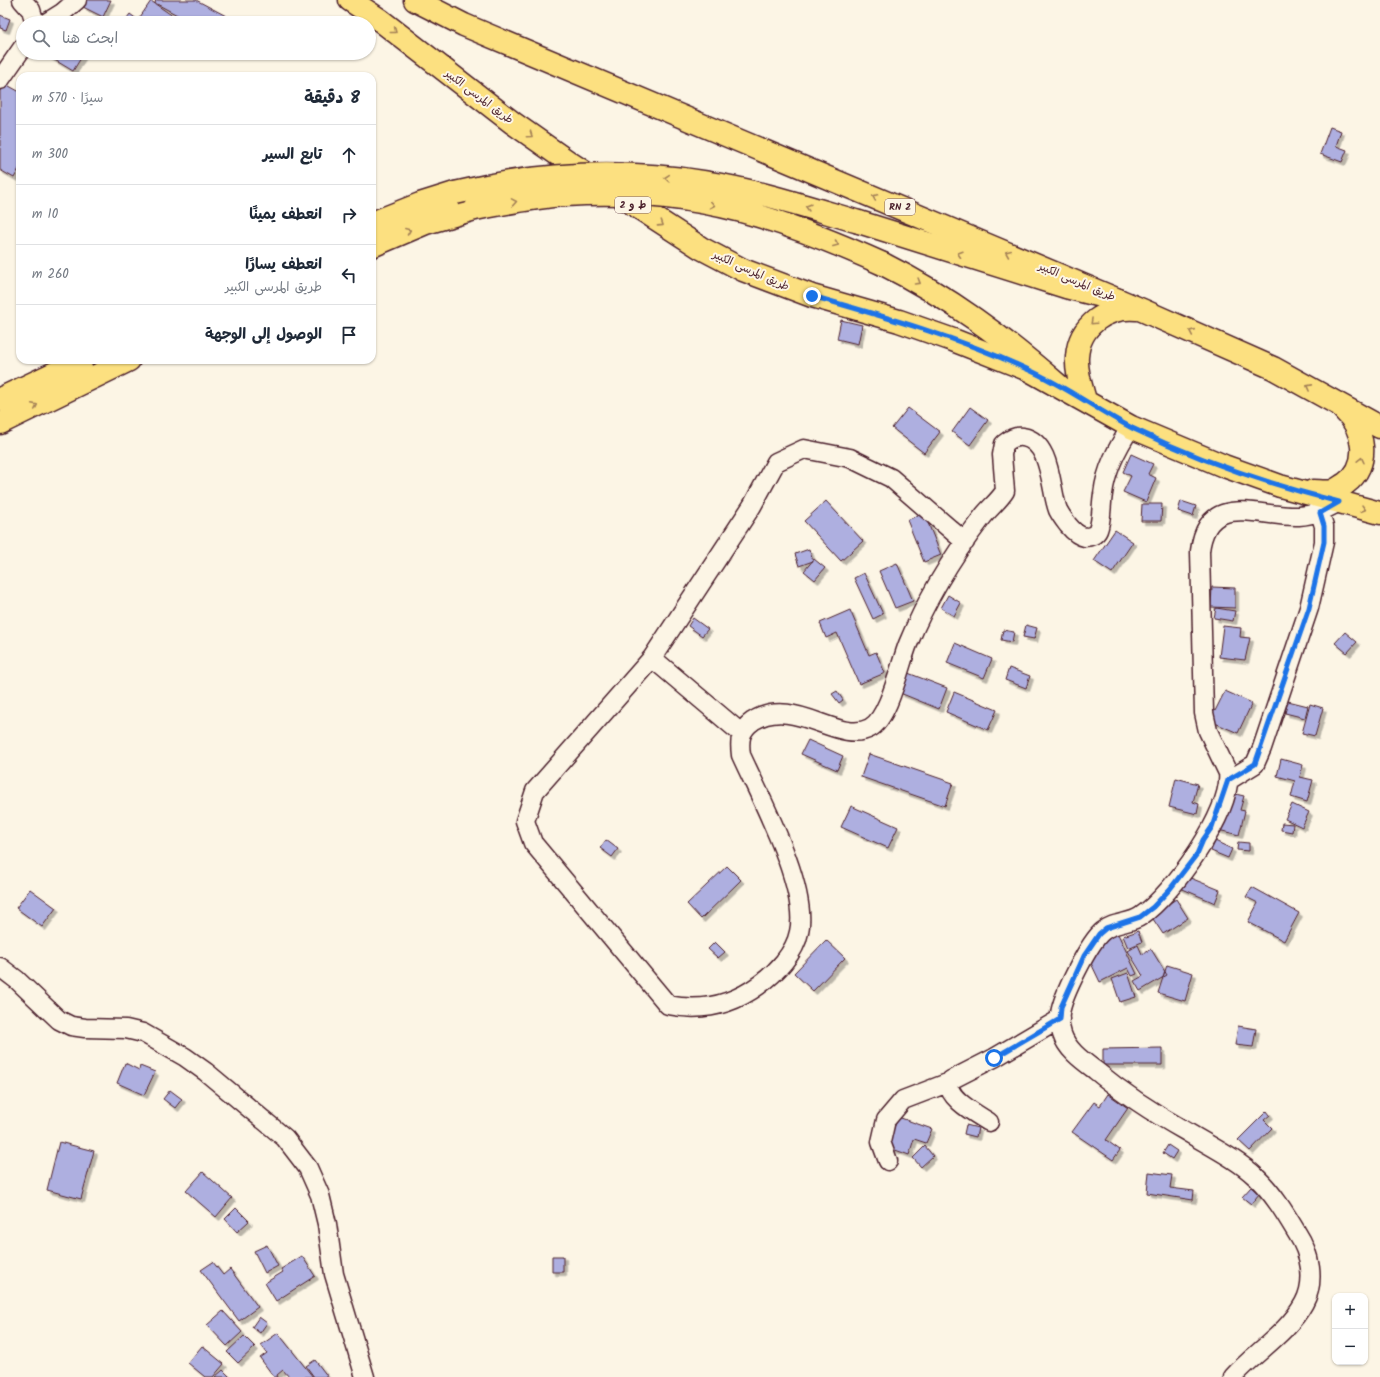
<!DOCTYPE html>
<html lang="ar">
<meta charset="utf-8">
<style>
:root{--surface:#fff;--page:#f6f6f7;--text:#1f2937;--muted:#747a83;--line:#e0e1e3}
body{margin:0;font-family:Kalam,"Playpen Sans Arabic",sans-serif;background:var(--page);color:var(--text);direction:rtl}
.controls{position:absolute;right:12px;bottom:12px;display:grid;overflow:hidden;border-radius:8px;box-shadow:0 1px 3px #0004}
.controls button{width:36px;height:36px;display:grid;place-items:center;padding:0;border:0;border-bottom:1px solid var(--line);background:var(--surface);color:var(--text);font:20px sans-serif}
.stop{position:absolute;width:12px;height:12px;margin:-9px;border:3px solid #1a73e8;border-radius:50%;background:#fff}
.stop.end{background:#1a73e8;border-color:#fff;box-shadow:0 1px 4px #0008}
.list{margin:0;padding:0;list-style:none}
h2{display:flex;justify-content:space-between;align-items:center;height:52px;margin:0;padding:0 16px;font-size:17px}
h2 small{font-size:13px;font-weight:400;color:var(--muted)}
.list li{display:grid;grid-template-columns:26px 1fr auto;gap:12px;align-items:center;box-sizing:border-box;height:60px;padding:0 16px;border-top:1px solid var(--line)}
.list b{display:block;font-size:15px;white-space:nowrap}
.list p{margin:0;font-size:13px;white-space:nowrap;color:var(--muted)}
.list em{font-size:13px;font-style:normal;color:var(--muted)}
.icon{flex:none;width:22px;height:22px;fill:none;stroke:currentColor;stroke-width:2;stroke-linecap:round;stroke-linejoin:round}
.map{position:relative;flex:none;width:1380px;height:1377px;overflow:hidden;direction:ltr}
.search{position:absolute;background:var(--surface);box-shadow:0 1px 3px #0004;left:16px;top:16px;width:360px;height:44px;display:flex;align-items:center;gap:10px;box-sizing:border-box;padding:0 14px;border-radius:22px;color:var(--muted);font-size:15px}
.panel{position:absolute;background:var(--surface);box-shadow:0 1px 3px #0004;left:16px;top:72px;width:360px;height:292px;border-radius:12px;direction:rtl}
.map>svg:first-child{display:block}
.building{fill:#aeafe0;stroke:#4a1f2b;filter:url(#shadow)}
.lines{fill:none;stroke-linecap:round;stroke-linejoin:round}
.minor-casing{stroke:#4a1f2b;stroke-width:21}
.primary-casing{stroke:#4a1f2b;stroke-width:25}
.trunk-casing{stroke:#4a1f2b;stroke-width:25}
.minor{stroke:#fcf5e5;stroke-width:18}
.primary{stroke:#fce080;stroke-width:22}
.trunk{stroke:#fce080;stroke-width:22}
.trunk-bridge-casing{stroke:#4a1f2b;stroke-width:25;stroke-linecap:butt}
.trunk-bridge{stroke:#fce080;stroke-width:22}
.oneway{stroke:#a38056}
.route{stroke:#1a73e8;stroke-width:5}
.labels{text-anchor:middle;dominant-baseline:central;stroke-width:4;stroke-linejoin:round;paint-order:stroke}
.shield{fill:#fcf5e5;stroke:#7f5f63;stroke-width:1}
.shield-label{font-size:10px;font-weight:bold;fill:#4a1f2b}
.street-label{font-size:11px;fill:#4a1f2b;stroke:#fcf5e5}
</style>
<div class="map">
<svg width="1380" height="1377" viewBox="0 0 1380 1377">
<defs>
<filter id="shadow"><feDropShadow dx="3.5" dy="3.5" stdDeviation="0" flood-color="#0004"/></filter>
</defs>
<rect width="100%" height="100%" fill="#fcf5e5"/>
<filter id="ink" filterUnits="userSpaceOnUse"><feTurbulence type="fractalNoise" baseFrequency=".025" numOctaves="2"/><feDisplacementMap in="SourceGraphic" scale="8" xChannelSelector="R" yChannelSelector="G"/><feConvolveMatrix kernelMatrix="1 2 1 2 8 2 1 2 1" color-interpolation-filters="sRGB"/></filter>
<g filter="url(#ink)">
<!-- building -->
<path class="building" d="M87 0H111L103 17 83 7Z
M156 0H196L228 17 224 23H192L155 3Z
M151 1 183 23H123L130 14 138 20Z
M0 15 10 19 6 30 0 28Z
M43 53H84L73 71Z
M0 81 20 92V167L14 178 0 170Z
M1330 127 1341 131 1336 146 1347 150 1342 162 1320 154Z
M841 320 862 325 858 344 837 339Z
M970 407 988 420 970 445 952 432Z
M908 408 940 432 924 453 892 428Z
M1131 454 1153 464 1148 474 1156 478 1146 502 1123 492 1131 476 1123 472Z
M826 501 863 541 841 561 804 521Z
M1181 501 1196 506 1193 516 1178 511Z
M1142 504H1162L1161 521H1141Z
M924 513 941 555 924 562 907 520Z
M1115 530 1133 542 1112 573 1094 561Z
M809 549 813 561 799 566 795 554Z
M814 559 825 568 815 580 804 571Z
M897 563 913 601 895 608 879 571Z
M864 573 883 614 873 619 854 578Z
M1212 587 1235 588V608L1211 607Z
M948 595 961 603 954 616 941 608Z
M1216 608 1235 611 1233 621 1214 618Z
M850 610 869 655 876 652 885 673 859 684 837 633 826 638 820 623Z
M693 618 708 629 702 636 688 626Z
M1026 625 1037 628 1034 639 1023 637Z
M1223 626 1241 628 1240 637 1250 638 1245 660 1219 657Z
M1003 630 1014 632 1012 642 1001 640Z
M1345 632 1357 642 1347 653 1335 643Z
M955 643 992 659 984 678 947 663Z
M1009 668 1030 676 1026 688 1005 680Z
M908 673 947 688 939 709 900 693Z
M837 691 843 700 839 703 832 694Z
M1225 691 1252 703 1238 733 1208 720 1213 710 1215 711Z
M954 692 997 710 988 730 946 712Z
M1288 701 1308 706 1305 718 1285 713Z
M1310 704 1323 708 1315 736 1302 733Z
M808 740 843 756 837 770 801 754Z
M869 754 953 783 945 806 861 777Z
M1281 759 1303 765 1300 777 1313 780 1307 802 1291 797 1295 781 1277 776Z
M1176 778 1198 784 1193 802 1199 804 1197 814 1169 807Z
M1227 792 1244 796 1240 810 1245 811 1239 835 1218 830Z
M1292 804 1309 812 1302 827 1285 819Z
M851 806 898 827 888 848 841 827Z
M1282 823 1293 824 1292 832 1281 830Z
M606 840 618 849 612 857 600 848Z
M1215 841 1232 849 1228 858 1211 851Z
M1238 842 1249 843V851L1237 850Z
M727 866 741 880 701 919 687 904Z
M1183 875 1220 890 1215 903 1178 887Z
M1252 887 1299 913 1284 941 1248 922 1258 903 1246 897Z
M30 889 56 908 42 927 16 908Z
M1176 899 1188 918 1163 934 1151 916Z
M1138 931 1142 942 1128 948 1123 936Z
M1118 934 1137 974 1132 976 1128 968 1100 982 1089 959 1096 955 1092 946Z
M826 940 845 958 813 991 794 973Z
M715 942 725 952 718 958 708 949Z
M1138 945 1142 954 1151 949 1167 975 1140 991 1134 981 1143 976 1128 951Z
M1167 965 1193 973 1185 1001 1158 993Z
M1128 973 1136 997 1120 1002 1112 979Z
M1238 1026 1256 1029 1253 1047 1235 1045Z
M1162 1048V1065H1103V1049Z
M125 1063 139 1070 140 1066 155 1072 144 1095 117 1083Z
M170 1090 182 1099 175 1108 163 1099Z
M1108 1094 1128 1108 1106 1140 1120 1150 1113 1160 1072 1132 1094 1102 1100 1106Z
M1267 1111 1270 1115 1264 1120 1272 1128 1250 1151 1238 1140Z
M898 1117 932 1129 926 1143 914 1139 909 1155 887 1147Z
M966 1125 978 1128 976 1137 964 1134Z
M59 1142 94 1151 81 1199 47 1190Z
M1168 1145 1177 1151 1172 1159 1163 1153Z
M925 1146 933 1156 921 1167 913 1158Z
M203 1172 232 1198 216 1217 186 1191Z
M1149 1172 1172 1175 1170 1188 1194 1191 1193 1200 1147 1193Z
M1251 1187 1259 1194 1251 1204 1242 1197Z
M236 1208 249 1221 237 1232 225 1219Z
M267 1245 278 1266 265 1273 254 1251Z
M302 1256 315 1276 276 1301 265 1283 283 1272 281 1269Z
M552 1256H563V1272H552Z
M213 1262 223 1275 230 1269 258 1307 239 1321 201 1270Z
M223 1311 242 1332 227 1346 207 1325Z
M259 1317 267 1323 260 1333 252 1327Z
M278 1333 313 1377H289L283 1370 277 1375 278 1377H274L260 1358 267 1353 261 1345Z
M244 1336 255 1347 238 1363 227 1352Z
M202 1346 224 1364 213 1377H205L188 1363Z
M315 1360 328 1377H314L306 1366Z
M223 1370 230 1377H215Z"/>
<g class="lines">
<defs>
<path id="minor" d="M22 0 31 10 35 23
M46 23 62 13 77 0
M0 80 23 47
M965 542 891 478 850 458 804 449 776 462 752 506 652 658 535 791 525 821 533 843 668 1005C702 1012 732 1005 759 985 776 973 795 953 799 932 809 888 760 797 741 755 739 740 740 730 753 721 794 695 839 745 870 728 889 718 900 664 908 644 926 600 952 557 981 519 988 509 998 502 1005 491L1002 455 1004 444C1010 439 1015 436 1023 437 1052 442 1050 490 1058 510 1061 516 1065 521 1068 525 1073 531 1078 536 1085 537 1090 537 1096 535 1098 530 1102 520 1101 505 1103 494 1106 469 1117 448 1131 427
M652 658 741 733
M1229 780 1255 764 1262 748 1309 608 1324 542V526L1320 513
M0 967 17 980 59 1020 71 1026 85 1028 126 1029 143 1033 185 1057 206 1072 285 1138 308 1168 320 1195 327 1224 334 1274 365 1377
M989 1122C978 1115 942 1096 951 1080L994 1058 1060 1019
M888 1161 881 1142 886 1120 903 1100 950 1082
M1233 1377C1256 1351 1287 1334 1304 1303 1316 1281 1310 1253 1297 1233 1285 1213 1273 1193 1256 1177 1237 1159 1210 1146 1187 1132 1155 1114 1124 1094 1095 1070 1083 1061 1067 1050 1062 1034 1060 1028 1059 1020 1060 1014 1062 997 1089 942 1103 931 1113 922 1130 924 1141 916 1172 895 1233 811 1228 773L1208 731 1204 713 1200 551C1207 490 1259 518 1299 516 1315 515 1326 509 1339 502"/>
<path id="primary" d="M350 0 380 20 513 123 570 163 701 248 743 270 812 296 899 321 953 340 1029 370 1131 427 1224 466 1280 486 1380 513
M415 0 464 25 1142 310 1273 368 1380 427
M1085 400C1081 386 1076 372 1077 357 1079 325 1107 306 1137 309
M1313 491C1319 491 1326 492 1332 491 1336 490 1341 486 1345 484 1372 465 1364 428 1343 409"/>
<path id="trunk" d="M859 222 1066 287 1118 300
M372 223 420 204 455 193
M372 246 426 223 475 209
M883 264C949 297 1003 337 1058 385
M0 399 82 360
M0 423 129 360"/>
</defs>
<!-- minor casing -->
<use href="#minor" class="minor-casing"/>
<!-- primary casing -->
<use href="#primary" class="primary-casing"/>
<!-- trunk casing -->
<use href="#trunk" class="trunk-casing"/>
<!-- minor -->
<use href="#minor" class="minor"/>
<!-- primary -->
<use href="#primary" class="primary"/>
<!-- trunk -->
<use href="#trunk" class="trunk"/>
<defs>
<path id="trunk-bridge" d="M455 193C536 173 621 169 704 182 757 190 808 207 859 222
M475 209C505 203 535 197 565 195 629 191 697 197 759 216 802 229 843 246 883 264"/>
</defs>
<!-- trunk-bridge casing -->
<use href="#trunk-bridge" class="trunk-bridge-casing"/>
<!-- trunk-bridge -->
<use href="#trunk-bridge" class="trunk-bridge"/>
</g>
<!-- one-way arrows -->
<defs><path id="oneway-chevron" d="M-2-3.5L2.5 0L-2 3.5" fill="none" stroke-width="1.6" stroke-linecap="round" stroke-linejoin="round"/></defs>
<g class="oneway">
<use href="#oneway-chevron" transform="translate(394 31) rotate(38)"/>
<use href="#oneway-chevron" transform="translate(530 135) rotate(35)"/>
<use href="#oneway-chevron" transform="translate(667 178) rotate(-175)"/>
<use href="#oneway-chevron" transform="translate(875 197) rotate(-157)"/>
<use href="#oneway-chevron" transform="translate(514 202) rotate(-10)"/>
<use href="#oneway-chevron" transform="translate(712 205) rotate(10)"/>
<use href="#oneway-chevron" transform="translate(808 207) rotate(-164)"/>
<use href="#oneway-chevron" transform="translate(661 224) rotate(33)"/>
<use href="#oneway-chevron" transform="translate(408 231) rotate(-22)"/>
<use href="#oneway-chevron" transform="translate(836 244) rotate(22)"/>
<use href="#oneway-chevron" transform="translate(1008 253) rotate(-157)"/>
<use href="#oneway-chevron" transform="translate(960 254) rotate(-163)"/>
<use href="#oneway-chevron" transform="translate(918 282) rotate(31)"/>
<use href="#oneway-chevron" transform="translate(1093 322) rotate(137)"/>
<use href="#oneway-chevron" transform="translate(1192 332) rotate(-156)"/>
<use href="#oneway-chevron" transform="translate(1309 387) rotate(-152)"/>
<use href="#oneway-chevron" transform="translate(35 406) rotate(-26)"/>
<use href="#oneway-chevron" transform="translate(1361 460) rotate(-77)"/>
<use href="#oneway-chevron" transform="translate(1363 509) rotate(15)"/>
</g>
</g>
<g class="lines" filter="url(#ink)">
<!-- route -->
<path class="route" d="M812 296C886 317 960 338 1029 370 1065 386 1097 410 1132 428 1198 460 1268 484 1339 502L1320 513 1324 526V542L1309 608 1255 764 1228 780 1212 827 1203 840 1197 854 1170 889 1153 907 1140 917 1106 928 1099 934 1084 956 1061 1007 1060 1019 994 1058"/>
</g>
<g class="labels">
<!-- shield labels -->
<g class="shield">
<rect x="615" y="197" width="36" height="16" rx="3"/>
<rect x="885" y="199" width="30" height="16" rx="3"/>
</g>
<g class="shield-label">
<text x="633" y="205">ط و 2</text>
<text x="900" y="207">RN 2</text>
</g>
<!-- street labels -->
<g class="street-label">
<text transform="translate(479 97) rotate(37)">طريق المرسى الكبير</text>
<text transform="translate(751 271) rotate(24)">طريق المرسى الكبير</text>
<text transform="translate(1077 282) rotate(23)">طريق المرسى الكبير</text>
</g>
</g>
</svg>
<div class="controls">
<button>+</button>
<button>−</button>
</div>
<div class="stop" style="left:994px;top:1058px"></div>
<div class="stop end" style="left:812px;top:296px"></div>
<div class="search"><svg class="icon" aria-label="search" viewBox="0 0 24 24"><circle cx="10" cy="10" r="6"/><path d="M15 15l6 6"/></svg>ابحث هنا</div>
<section class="panel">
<h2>8 دقيقة<small>سيرًا · 570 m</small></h2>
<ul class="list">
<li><svg class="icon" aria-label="ahead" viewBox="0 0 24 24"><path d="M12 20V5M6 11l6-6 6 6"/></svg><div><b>تابع السير</b></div><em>300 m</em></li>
<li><svg class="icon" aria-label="right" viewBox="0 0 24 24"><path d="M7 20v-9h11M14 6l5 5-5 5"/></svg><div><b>انعطف يمينًا</b></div><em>10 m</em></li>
<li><svg class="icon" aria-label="left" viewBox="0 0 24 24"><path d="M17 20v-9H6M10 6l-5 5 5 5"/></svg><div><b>انعطف يسارًا</b><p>طريق المرسى الكبير</p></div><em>260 m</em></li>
<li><svg class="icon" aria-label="arrive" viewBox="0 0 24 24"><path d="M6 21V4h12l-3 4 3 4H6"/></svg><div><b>الوصول إلى الوجهة</b></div></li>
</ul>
</section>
</div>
